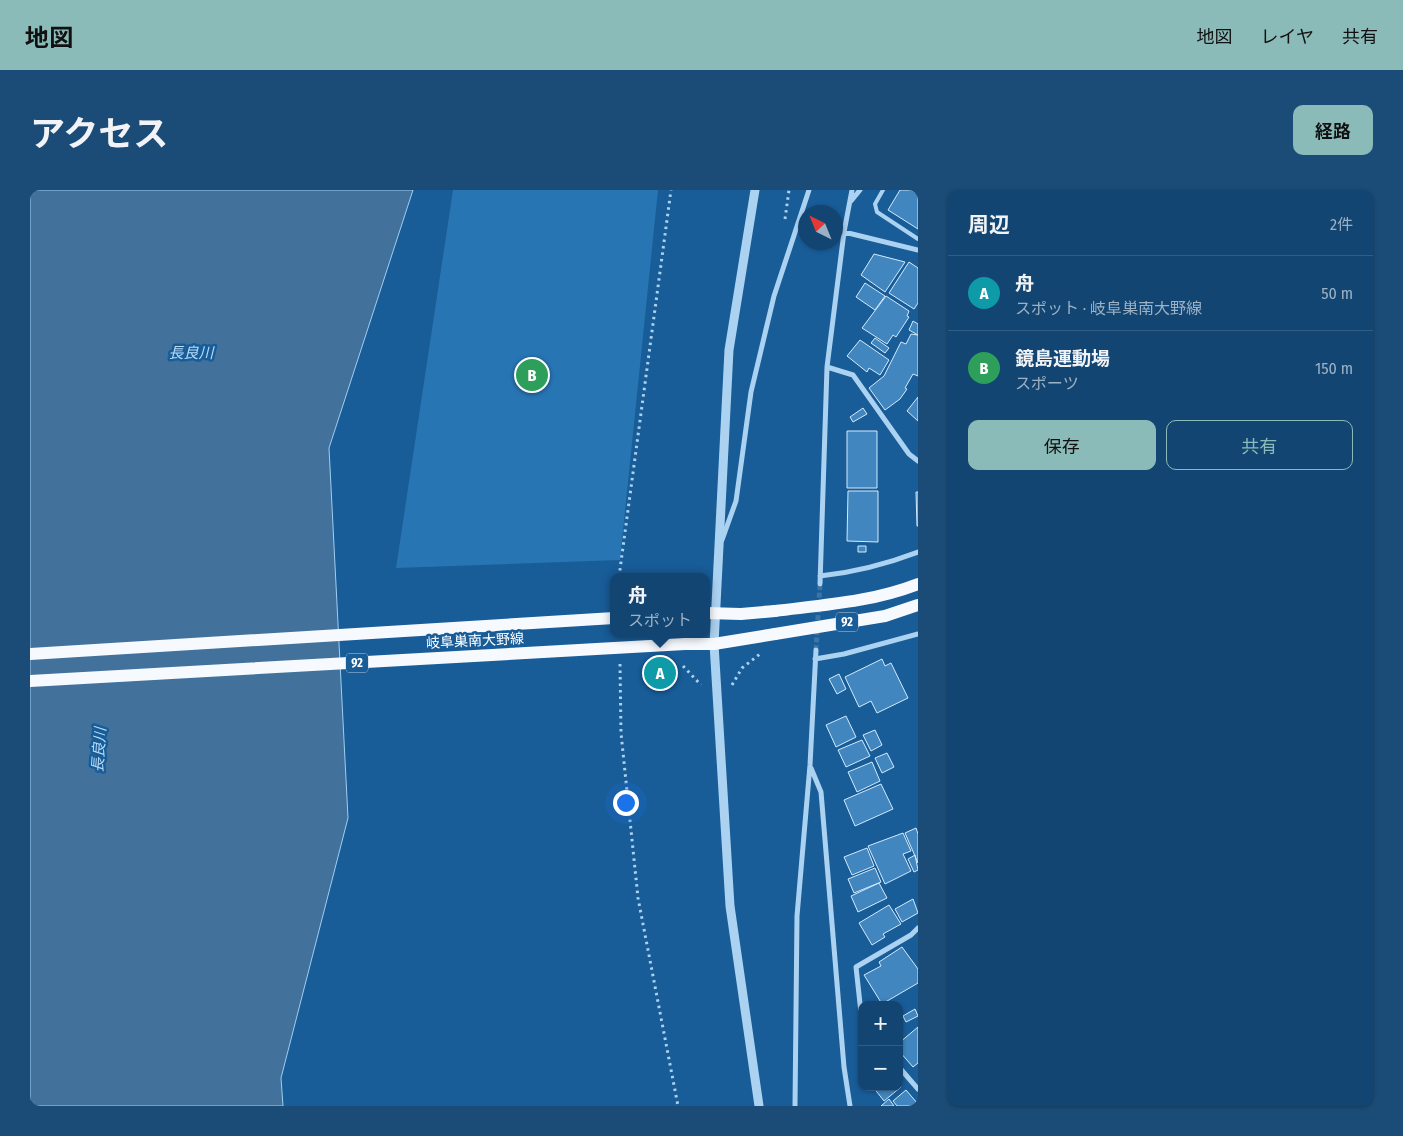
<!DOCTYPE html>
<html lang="ja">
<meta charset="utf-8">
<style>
:root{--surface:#124572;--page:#1b4c77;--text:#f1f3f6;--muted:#9cb1c4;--line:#315d84;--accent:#8bbbb9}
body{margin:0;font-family:"Fira Sans Condensed","Noto Sans JP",sans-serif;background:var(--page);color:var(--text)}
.controls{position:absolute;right:15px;bottom:15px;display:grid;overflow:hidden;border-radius:10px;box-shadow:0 1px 4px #0004}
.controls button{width:45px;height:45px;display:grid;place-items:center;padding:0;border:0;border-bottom:1px solid var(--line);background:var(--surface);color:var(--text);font:25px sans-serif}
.compass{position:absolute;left:768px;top:15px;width:45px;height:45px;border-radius:50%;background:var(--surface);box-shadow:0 1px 4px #0004;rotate:317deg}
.you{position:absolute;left:595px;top:612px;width:18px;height:18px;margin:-12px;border:4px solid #fff;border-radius:50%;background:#1a73e8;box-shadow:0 0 0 8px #1a73e833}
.badge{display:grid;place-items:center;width:32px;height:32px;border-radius:50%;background:var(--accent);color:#fff;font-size:16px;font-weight:700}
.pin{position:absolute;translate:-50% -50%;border:2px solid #fff;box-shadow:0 1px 5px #0006}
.popup{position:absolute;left:580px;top:383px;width:100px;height:65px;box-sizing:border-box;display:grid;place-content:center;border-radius:10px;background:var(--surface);filter:drop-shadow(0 1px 4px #0005);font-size:16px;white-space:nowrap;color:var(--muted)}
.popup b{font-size:19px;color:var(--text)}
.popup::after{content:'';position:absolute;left:50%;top:100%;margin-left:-10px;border:10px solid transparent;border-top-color:var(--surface)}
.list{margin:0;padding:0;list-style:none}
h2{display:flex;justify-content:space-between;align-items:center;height:65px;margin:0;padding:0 20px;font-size:21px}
h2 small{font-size:16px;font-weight:400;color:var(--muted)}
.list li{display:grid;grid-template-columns:32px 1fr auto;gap:15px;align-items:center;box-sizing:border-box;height:75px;padding:0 20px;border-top:1px solid var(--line)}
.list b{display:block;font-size:19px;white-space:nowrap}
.list p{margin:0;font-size:16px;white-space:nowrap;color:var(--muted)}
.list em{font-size:16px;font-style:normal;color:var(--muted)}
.actions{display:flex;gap:10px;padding:15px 20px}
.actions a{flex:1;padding:11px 0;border:1px solid var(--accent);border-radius:10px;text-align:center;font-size:18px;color:var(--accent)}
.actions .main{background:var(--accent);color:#111}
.map{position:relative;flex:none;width:888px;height:916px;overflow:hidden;border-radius:10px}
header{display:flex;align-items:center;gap:30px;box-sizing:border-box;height:70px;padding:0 25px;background:var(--accent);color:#111}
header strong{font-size:24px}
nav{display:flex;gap:28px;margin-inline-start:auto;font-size:18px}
.intro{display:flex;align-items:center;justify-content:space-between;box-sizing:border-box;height:120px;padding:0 30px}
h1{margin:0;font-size:35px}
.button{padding:12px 22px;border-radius:10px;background:var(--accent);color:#111;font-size:18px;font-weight:700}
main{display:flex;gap:30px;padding:0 30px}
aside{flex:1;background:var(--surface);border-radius:10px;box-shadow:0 1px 4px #0004}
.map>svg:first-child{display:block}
.green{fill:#2875b4}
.water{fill:#42729c;stroke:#9fcef3}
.building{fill:#4186bf;stroke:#d3eafc}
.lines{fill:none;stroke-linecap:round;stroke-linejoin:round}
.minor-tunnel{stroke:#3b74a7;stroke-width:5;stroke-dasharray:5 2.5;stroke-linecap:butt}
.path{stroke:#acd2f1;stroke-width:3;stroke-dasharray:2.5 4;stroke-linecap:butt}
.service{stroke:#acd2f1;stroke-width:4}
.minor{stroke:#acd2f1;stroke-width:5}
.tertiary{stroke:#acd2f1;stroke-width:9}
.primary{stroke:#f6faff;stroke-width:12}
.primary-bridge{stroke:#f6faff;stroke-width:12}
.labels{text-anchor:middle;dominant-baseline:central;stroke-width:5;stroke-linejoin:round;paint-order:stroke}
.shield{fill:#185c98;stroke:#bacee0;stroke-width:1}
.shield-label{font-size:12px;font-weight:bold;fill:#fff}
.street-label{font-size:14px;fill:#fff;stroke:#185c98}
.water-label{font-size:15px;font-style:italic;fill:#b8dbf8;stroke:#185c98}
</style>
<header>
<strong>地図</strong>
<nav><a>地図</a><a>レイヤ</a><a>共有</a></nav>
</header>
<div class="intro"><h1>アクセス</h1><a class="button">経路</a></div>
<main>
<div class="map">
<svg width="888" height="916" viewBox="0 0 888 916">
<rect width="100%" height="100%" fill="#185c98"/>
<!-- green -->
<path class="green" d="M423 0H628L590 370 366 378Z"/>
<!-- water -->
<path class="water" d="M0 0H383L299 258 318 628 251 888 253 916H0Z"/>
<!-- building -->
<path class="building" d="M870 0H881L888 4V39L858 20Z
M844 64 875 72 855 102 831 85Z
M879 72 888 78V113L884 119 859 103Z
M835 93 855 106 845 120 826 107Z
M856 106 879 121 877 126 879 127 866 147 863 145 857 154 832 138Z
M883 131 888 134V145L879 140Z
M881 144 888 145V186L883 184 875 198 877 199 870 209 855 220 839 198 854 186 871 152 876 154Z
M845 148 859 158 855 163 841 153Z
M830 150 859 170 850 185 839 178 837 182 817 166Z
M888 207V231L877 221Z
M833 218 837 224 823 232 820 227Z
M817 241H847V298H817Z
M818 301H848V352L817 351Z
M886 302H888V336H887Z
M828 356H836V362H828Z
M852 469 855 476 861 473 878 508 847 523 841 511 829 517 815 487Z
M809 484 816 499 807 504 799 489Z
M816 526 826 547 806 557 796 535Z
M845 540 852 555 841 561 833 545Z
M832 550 840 566 816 577 808 560Z
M857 563 864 577 852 583 845 568Z
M842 572 850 591 827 602 818 582Z
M851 594 863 619 825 636 814 610Z
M886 638 888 644V673L875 643Z
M873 643 881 661 873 664 881 681 855 694 838 656Z
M837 658 844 676 822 685 814 667Z
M885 665 888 680 884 682 878 669Z
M845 678 851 692 824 703 818 689Z
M849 693 857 708 828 722 821 706Z
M883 709 888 723 872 732 865 719Z
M859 715 871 734 853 744 855 747 842 755 829 733Z
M872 757 888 779V793L852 814 834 785 851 776 849 772Z
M885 819 888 826 876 832 873 826Z
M888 837V873L883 877 869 861V853Z
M869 894 871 897 854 911 843 897H869Z
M876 900 888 914V916H867L863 911Z
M859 909 864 916H851Z"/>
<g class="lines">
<!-- minor-tunnel -->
<path class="minor-tunnel" d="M786 460 790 394"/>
<!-- path -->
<path class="path" d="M755 29 759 0
M589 387 641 0
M590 474 591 543 608 708 648 916
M653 476 671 495
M702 495 712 478 730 464"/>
<!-- service -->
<path class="service" d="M853 0 845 14 847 22 888 49"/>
<!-- minor -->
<path class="minor" d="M821 11 830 0
M814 42 888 60
M797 177 823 185 879 264 888 271
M692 350 706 311 721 202 744 106 779 0
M790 386C826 382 854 375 888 362
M790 394 797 177 814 42 822 0
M785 469 814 464 888 444
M781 578 791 602 814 877 820 916
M832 832 826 777 881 745 888 738
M869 877 888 899
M765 916 767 726 780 575 786 460"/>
<!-- tertiary -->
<path class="tertiary" d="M725 0 699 160 684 454 700 716 729 916"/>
<!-- primary -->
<path class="primary" d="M676 423 711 424 745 421
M655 454H684L745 444
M0 464 584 428"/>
<!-- primary-bridge -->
<path class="primary-bridge" d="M745 421C793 415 842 412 888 394
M745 444 855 426 888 415
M0 491 655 454"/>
</g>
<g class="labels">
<!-- shield labels -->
<g class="shield">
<rect x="806" y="422.5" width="22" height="19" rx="4"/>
<rect x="316" y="463.5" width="22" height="19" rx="4"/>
</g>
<g class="shield-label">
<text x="817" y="432">92</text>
<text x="327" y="473">92</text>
</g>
<!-- street labels -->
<g class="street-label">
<text transform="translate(445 451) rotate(-3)">岐阜巣南大野線</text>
</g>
<!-- water labels -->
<g class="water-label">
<text x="161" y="163">長良川</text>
<text transform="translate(69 560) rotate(-86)">長良川</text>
</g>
</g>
</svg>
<div class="controls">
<button>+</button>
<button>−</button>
</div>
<svg class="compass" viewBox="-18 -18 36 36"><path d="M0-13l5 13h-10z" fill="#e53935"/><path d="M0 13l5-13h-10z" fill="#9cb1c4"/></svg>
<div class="you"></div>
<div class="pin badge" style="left:630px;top:483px;background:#0f9aa8">A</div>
<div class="popup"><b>舟</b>スポット</div>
<div class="pin badge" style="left:502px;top:185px;background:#2e9e5b">B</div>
</div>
<aside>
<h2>周辺<small>2件</small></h2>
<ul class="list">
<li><span class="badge" style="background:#0f9aa8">A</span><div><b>舟</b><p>スポット · 岐阜巣南大野線</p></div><em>50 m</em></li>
<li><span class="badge" style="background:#2e9e5b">B</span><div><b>鏡島運動場</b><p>スポーツ</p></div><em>150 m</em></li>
</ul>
<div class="actions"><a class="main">保存</a><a>共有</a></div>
</aside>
</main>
